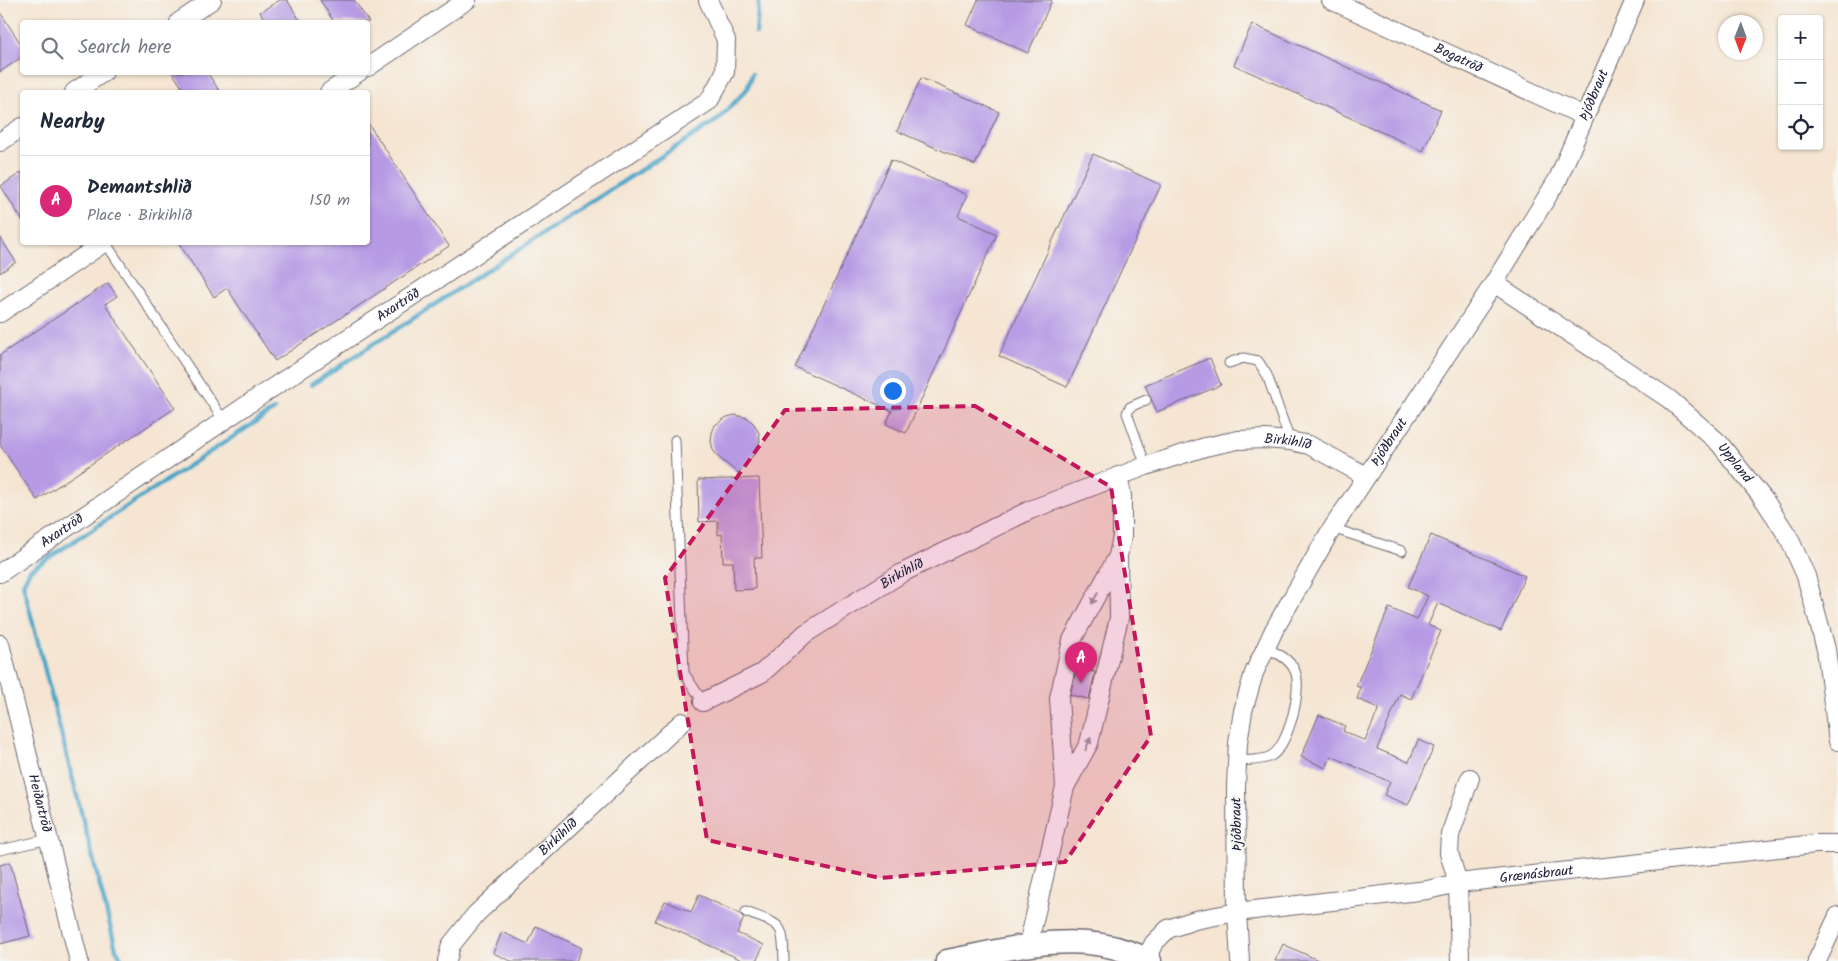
<!DOCTYPE html>
<meta charset="utf-8">
<style>
:root{--surface:#fff;--page:#f6f6f7;--text:#1f2937;--muted:#747a83;--line:#e0e1e3;--accent:#db2777}
body{margin:0;font-family:Kalam,sans-serif;background:var(--page);color:var(--text)}
.controls{position:absolute;right:15px;top:15px;display:grid;overflow:hidden;border-radius:5px;box-shadow:0 1px 4px #0004}
.controls button{width:45px;height:45px;display:grid;place-items:center;padding:0;border:0;border-bottom:1px solid var(--line);background:var(--surface);color:var(--text);font:25px sans-serif}
.compass{position:absolute;left:1718px;top:15px;width:45px;height:45px;border-radius:50%;background:var(--surface);box-shadow:0 1px 4px #0004;rotate:181deg}
.you{position:absolute;left:892px;top:390px;width:18px;height:18px;margin:-12px;border:4px solid #fff;border-radius:50%;background:#1a73e8;box-shadow:0 0 0 8px #1a73e833}
.badge{display:grid;place-items:center;width:32px;height:32px;border-radius:50%;background:var(--accent);color:#fff;font-size:16px;font-weight:700}
.pin{position:absolute;translate:-50% -41px;filter:drop-shadow(0 1px 2px #0008)}
.pin::after{content:'';position:absolute;top:26px;width:18px;height:15px;background:inherit;clip-path:polygon(0 0,100% 0,50% 100%)}
.list{margin:0;padding:0;list-style:none}
h2{display:flex;justify-content:space-between;align-items:center;height:65px;margin:0;padding:0 20px;font-size:21px}
h2 small{font-size:16px;font-weight:400;color:var(--muted)}
.list li{display:grid;grid-template-columns:32px 1fr auto;gap:15px;align-items:center;box-sizing:border-box;height:90px;padding:0 20px;border-top:1px solid var(--line)}
.list b{display:block;font-size:19px;white-space:nowrap}
.list p{margin:0;font-size:16px;white-space:nowrap;color:var(--muted)}
.list em{font-size:16px;font-style:normal;color:var(--muted)}
.icon{flex:none;width:28px;height:28px;fill:none;stroke:currentColor;stroke-width:2;stroke-linecap:round;stroke-linejoin:round}
.map{position:relative;flex:none;width:1838px;height:961px;overflow:hidden}
.search{position:absolute;background:var(--surface);box-shadow:0 1px 4px #0004;left:20px;top:20px;width:350px;height:55px;display:flex;align-items:center;gap:12px;box-sizing:border-box;padding:0 18px;border-radius:5px;color:var(--muted);font-size:19px}
.panel{position:absolute;background:var(--surface);box-shadow:0 1px 4px #0004;left:20px;top:90px;width:350px;height:155px;border-radius:5px}
.map>svg:first-child{display:block}
.lines{fill:none;stroke-linecap:round;stroke-linejoin:round}
.stream{stroke:#49a5c8;stroke-width:4.5}
.building{fill:#b69ae4}
.service-casing{stroke:#6c6670;stroke-width:11}
.minor-casing{stroke:#6c6670;stroke-width:20}
.tertiary-casing{stroke:#6c6670;stroke-width:25}
.service{stroke:#fff;stroke-width:9}
.minor{stroke:#fff;stroke-width:18}
.tertiary{stroke:#fff;stroke-width:22}
.oneway{fill:#9c9ca7}
.marked{fill:#c2185b;fill-opacity:0.2;stroke:#c2185b;stroke-width:4;stroke-dasharray:10 6;stroke-linejoin:round}
.labels{text-anchor:middle;dominant-baseline:central;stroke-width:4;stroke-linejoin:round;paint-order:stroke}
.street-label{font-size:14px;fill:#22223b;stroke:#f6f6f2}
</style>
<div class="map">
<svg width="1838" height="961" viewBox="0 0 1838 961">
<rect width="100%" height="100%" fill="#f6f6f2"/>
<filter id="ink" filterUnits="userSpaceOnUse"><feTurbulence type="fractalNoise" baseFrequency=".02" numOctaves="2"/><feDisplacementMap in="SourceGraphic" scale="10" xChannelSelector="R" yChannelSelector="G"/><feConvolveMatrix kernelMatrix="1 2 1 2 8 2 1 2 1" color-interpolation-filters="sRGB"/></filter>
<filter id="wash" filterUnits="userSpaceOnUse"><feTurbulence type="fractalNoise" baseFrequency=".0096" numOctaves="4" result="noise"/><feDisplacementMap in="SourceGraphic" scale="20" xChannelSelector="R" yChannelSelector="G"/><feGaussianBlur stdDeviation="1.12" result="paint"/><feColorMatrix in="noise" values="0 0 0 0 0 0 0 0 0 0 0 0 0 0 0 0 0 1.4 0 .05"/><feComposite in="paint" operator="in"/></filter>
<g filter="url(#wash)">
<rect width="100%" height="100%" fill="#f5e5d2"/>
<g class="lines">
<!-- stream -->
<path class="stream" d="M756 33 759 0
M311 385 719 119 747 89 752 74
M123 961 116 949 23 584 30 570 274 410"/>
</g>
<g id="blocks">
<!-- building -->
<path class="building" d="M280 0H287L301 22H266L260 12Z
M320 0H354L369 22H334Z
M978 0H1052L1028 53 967 25Z
M0 12 22 46V57L0 72Z
M1252 24 1441 110 1423 151 1234 65Z
M172 72H207L220 92H185Z
M921 78 999 112 975 165 897 131Z
M368 123 449 246 275 361 227 288 214 297 178 242H368Z
M1093 154 1161 185 1067 387 999 356Z
M891 160 967 195 958 216 997 234 906 433 886 424 892 411 795 367Z
M22 172V220L1 186Z
M0 237 16 262 0 273Z
M108 283 117 296 105 304 175 408 37 500 0 445V355Z
M1210 358 1221 385 1157 412 1145 385Z
M735 415 748 418 754 424 759 433 760 441 756 452 738 473 718 457 713 450 711 441 712 433 715 425 727 417Z
M759 478 762 558H754L755 589 734 590 733 562H723L722 534 718 535V521L699 522 698 480Z
M1431 535 1525 576 1501 631 1438 603 1428 625 1441 631 1411 699 1400 694 1377 749 1409 762 1418 740 1434 747 1408 805 1384 795 1390 782 1331 756 1326 768 1301 757 1319 715 1345 726 1343 731 1365 741 1379 708 1357 699 1361 688 1356 686 1389 608 1417 620 1428 596 1408 587Z
M1077 668 1095 672 1089 699 1070 695Z
M10 862 30 936 0 944V865Z
M699 895 740 914 744 918 737 933 764 945 756 961H744L655 921 665 901 691 912Z
M536 926 582 948 576 961H511L493 953 502 932 528 944Z
M1283 944 1320 961H1275Z"/>
</g>
</g>
<g filter="url(#ink)">
<use href="#blocks" fill-opacity="0" stroke="#6c6670" stroke-width="1"/>
<g class="lines">
<defs>
<path id="service" d="M105 242 224 421
M1229 363 1243 358 1258 361 1267 375 1290 441
M1146 400 1130 407 1127 413 1146 466
M675 440 684 673 703 702
M1332 528 1402 551
M1237 761C1248 760 1262 761 1271 756 1288 747 1303 689 1295 671 1290 659 1277 653 1266 648
M0 850 49 839
M746 912C782 926 783 921 784 961"/>
<g id="minor">
<path id="s1" d="M1331 0 1584 116"/>
<path d="M179 22 212 0"/>
<path d="M368 67 467 0"/>
<path d="M74 92 104 72"/>
<path d="M329 92 359 72"/>
<path d="M0 142 22 127"/>
<path id="s2" d="M1494 283 1669 399 1719 443 1765 501 1789 538 1806 576 1826 649 1838 741"/>
<path d="M0 313 105 242"/>
<path id="s3" d="M0 573 266 392 709 101 725 72 726 40 708 0"/>
<path id="s4" d="M0 644 79 961"/>
<path id="s5" d="M703 702 762 673 806 633 902 573 1030 510 1146 466 1205 447 1238 440 1265 439 1290 441 1309 445 1366 476"/>
<path d="M1065 787 1059 698 1072 640 1118 556"/>
<path d="M1028 946 1065 787 1089 743 1119 618 1118 556 1122 536V495L1118 476"/>
<path id="s6" d="M1146 958 1154 943 1168 929 1195 920 1237 912 1427 890 1458 883 1815 844H1838"/>
<path id="s7" d="M447 961 451 945 476 914 682 722"/>
<path id="s8" d="M1240 961 1237 912 1236 786 1238 743 1243 711 1254 673 1274 630 1328 535 1494 283 1558 179 1635 0"/>
<path d="M1460 961 1458 883 1449 853 1450 835 1470 778"/>
<path d="M1817 961 1838 916"/>
</g>
<path id="tertiary" d="M947 961C1005 950 1071 930 1129 952 1136 954 1143 957 1150 961"/>
</defs>
<!-- service casing -->
<use href="#service" class="service-casing"/>
<!-- minor casing -->
<use href="#minor" class="minor-casing"/>
<!-- tertiary casing -->
<use href="#tertiary" class="tertiary-casing"/>
<!-- service -->
<use href="#service" class="service"/>
<!-- minor -->
<use href="#minor" class="minor"/>
<!-- tertiary -->
<use href="#tertiary" class="tertiary"/>
</g>
<!-- one-way arrows -->
<defs><path id="oneway-solid" d="M-6-.8H1V-3.2L6.5 0L1 3.2V.8H-6Z" transform="scale(1.25)"/></defs>
<g class="oneway">
<use href="#oneway-solid" transform="translate(1095 598) rotate(119)"/>
<use href="#oneway-solid" transform="translate(1088 744) rotate(-67)"/>
</g>
</g>
<!-- marked area -->
<path class="marked" d="M975 406 1111 487 1151 736 1065 862 880 878 707 840 665 578 785 410Z"/>
<g class="labels">
<!-- street labels -->
<g class="street-label">
<text stroke="none"><textPath href="#s1" startOffset="140">Bogatröð</textPath></text>
<text stroke="none"><textPath href="#s8" startOffset="962">Þjóðbraut</textPath></text>
<text stroke="none"><textPath href="#s3" startOffset="480">Axartröð</textPath></text>
<text stroke="none"><textPath href="#s8" startOffset="558">Þjóðbraut</textPath></text>
<text stroke="none"><textPath href="#s5" startOffset="651">Birkihlíð</textPath></text>
<text stroke="none"><textPath href="#s2" startOffset="302">Uppland</textPath></text>
<text stroke="none"><textPath href="#s3" startOffset="75">Axartröð</textPath></text>
<text stroke="none"><textPath href="#s5" startOffset="238">Birkihlíð</textPath></text>
<text stroke="none"><textPath href="#s4" startOffset="164">Heiðartröð</textPath></text>
<text transform="translate(1237 824) rotate(-91)">Þjóðbraut</text>
<text stroke="none"><textPath href="#s7" startOffset="169">Birkihlíð</textPath></text>
<text stroke="none"><textPath href="#s6" startOffset="410">Grænásbraut</textPath></text>
</g>
</g>
</svg>
<div class="controls">
<button>+</button>
<button>−</button>
<button><svg class="icon" aria-label="locate" viewBox="0 0 24 24"><circle cx="12" cy="12" r="6"/><path d="M12 2v4M12 18v4M2 12h4M18 12h4"/></svg></button>
</div>
<svg class="compass" viewBox="-18 -18 36 36"><path d="M0-13l5 13h-10z" fill="#e53935"/><path d="M0 13l5-13h-10z" fill="#747a83"/></svg>
<div class="you"></div>
<div class="pin badge" style="left:1081px;top:683px">A</div>
<div class="search"><svg class="icon" aria-label="search" viewBox="0 0 24 24"><circle cx="10" cy="10" r="6"/><path d="M15 15l6 6"/></svg>Search here</div>
<section class="panel">
<h2>Nearby<small></small></h2>
<ul class="list">
<li><span class="badge">A</span><div><b>Demantshlið</b><p>Place · Birkihlíð</p></div><em>150 m</em></li>
</ul>
</section>
</div>
